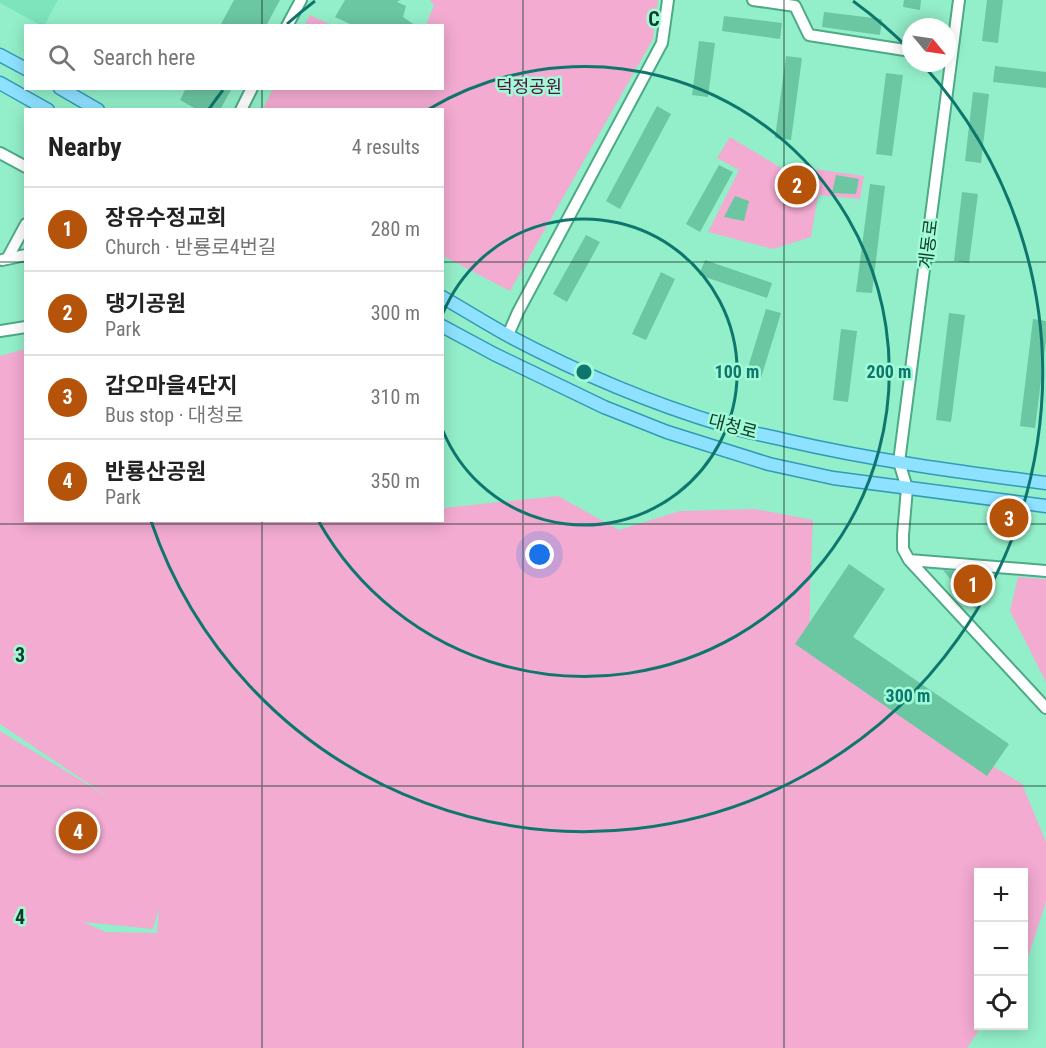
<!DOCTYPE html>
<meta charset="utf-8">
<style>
:root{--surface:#fff;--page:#f6f6f6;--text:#222;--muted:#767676;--line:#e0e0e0;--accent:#b45309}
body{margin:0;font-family:"Roboto Condensed","Noto Sans KR",sans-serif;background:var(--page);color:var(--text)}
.controls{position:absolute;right:18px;bottom:18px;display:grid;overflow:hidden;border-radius:0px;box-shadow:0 3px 15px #0003}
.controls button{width:54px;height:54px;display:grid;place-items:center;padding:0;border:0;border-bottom:2px solid var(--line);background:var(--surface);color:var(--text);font:30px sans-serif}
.compass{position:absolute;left:902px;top:18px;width:54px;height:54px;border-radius:50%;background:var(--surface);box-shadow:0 3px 15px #0003;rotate:119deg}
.you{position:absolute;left:540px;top:555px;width:21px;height:21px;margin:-15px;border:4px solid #fff;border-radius:50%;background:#1a73e8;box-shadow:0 0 0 9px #1a73e833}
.badge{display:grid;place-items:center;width:39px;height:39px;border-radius:50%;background:var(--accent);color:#fff;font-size:20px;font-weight:700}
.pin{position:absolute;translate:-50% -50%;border:3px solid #fff;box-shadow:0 2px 6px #0006}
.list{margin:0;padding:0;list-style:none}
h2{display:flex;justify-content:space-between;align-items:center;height:78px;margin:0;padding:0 24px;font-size:26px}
h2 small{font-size:20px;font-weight:400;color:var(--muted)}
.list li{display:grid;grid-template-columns:39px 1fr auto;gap:18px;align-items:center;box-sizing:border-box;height:84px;padding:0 24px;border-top:2px solid var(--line)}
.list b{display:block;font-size:22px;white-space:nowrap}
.list p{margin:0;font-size:20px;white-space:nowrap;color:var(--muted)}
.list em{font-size:20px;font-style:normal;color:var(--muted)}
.icon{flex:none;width:33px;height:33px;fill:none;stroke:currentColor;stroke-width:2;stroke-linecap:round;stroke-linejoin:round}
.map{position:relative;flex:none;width:1046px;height:1048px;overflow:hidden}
.search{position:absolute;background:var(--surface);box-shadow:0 3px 15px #0003;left:24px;top:24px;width:420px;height:66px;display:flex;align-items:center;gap:15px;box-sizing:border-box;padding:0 21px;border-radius:0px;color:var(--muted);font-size:22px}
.panel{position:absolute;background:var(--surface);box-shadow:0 3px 15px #0003;left:24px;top:108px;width:420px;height:414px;border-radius:0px}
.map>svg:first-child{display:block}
.built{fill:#7ee4bc}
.green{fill:#f3abd1;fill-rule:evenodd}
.building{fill:#6bc6a2}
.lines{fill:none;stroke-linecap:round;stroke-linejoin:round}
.minor-casing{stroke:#4daa87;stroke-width:14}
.major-casing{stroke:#329bb5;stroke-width:15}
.minor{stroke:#fff;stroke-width:10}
.major{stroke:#8ee2ff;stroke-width:12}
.grid{fill:none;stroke:#133b2c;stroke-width:1.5;stroke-opacity:0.55}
.ring{fill:none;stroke:#0f766e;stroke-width:3}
.labels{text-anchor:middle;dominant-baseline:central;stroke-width:5;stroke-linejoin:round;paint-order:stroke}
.park-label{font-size:18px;fill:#55113c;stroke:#a0fcd6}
.street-label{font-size:18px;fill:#133b2c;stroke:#a0fcd6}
.grid-label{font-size:20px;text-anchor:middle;font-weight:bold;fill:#133b2c;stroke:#a0fcd6;stroke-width:5;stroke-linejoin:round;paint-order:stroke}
.centre{fill:#0f766e;stroke:#a0fcd6;stroke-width:3}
.ring-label{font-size:18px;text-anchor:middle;font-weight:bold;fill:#0f766e;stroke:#a0fcd6;stroke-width:5;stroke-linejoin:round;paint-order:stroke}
</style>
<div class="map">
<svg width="1046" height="1048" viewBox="0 0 1046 1048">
<rect width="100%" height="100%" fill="#93efc9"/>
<!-- built -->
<path class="built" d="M0 0H58L44 26 40 25 0 3Z"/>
<!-- green -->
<path class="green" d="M430 0H658L653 39 510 291 443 256 442 110 263 109 273 89 442 88V26L426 25 434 5Z
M310 15 331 25H305Z
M730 137 783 169H814L864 176 860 199 818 195 811 237 773 249 708 232 739 170 717 158Z
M25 349 26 520H442L443 508 558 496 619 530 680 511 755 509 813 520 810 589V653L1022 784 1046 842V902L1024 970V872H978V1026H982L967 1048H0V731L113 800 0 724V356ZM159 908 157 933 106 932 83 922 153 929Z
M1018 577 1046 579V682L1010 611Z"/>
<!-- building -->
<path class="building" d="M234 0H280L266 26H220Z
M345 0H400L397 2 406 6 403 17 416 26H354L335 17Z
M904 0H921L920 10 903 7Z
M987 0H1003L998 43 982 41Z
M824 12 882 19 880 35 822 27Z
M724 16 782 23 780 39 722 31Z
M699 41 715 43 708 97 692 95Z
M786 56 802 58 791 140 775 138Z
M995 66 1046 72V88L993 82Z
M886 73 903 75 892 156 876 154Z
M186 88H232L220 110H198L180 100Z
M973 92 989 94 981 163 965 161Z
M657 106 671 114 620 209 606 201Z
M719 165 733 172 700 232 686 224Z
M836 175 859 179 856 194 832 193Z
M870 184 885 186 872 293 856 292Z
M962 192 978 194 969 263 954 261Z
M735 196 749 201 744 221 724 217Z
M586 235 600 242 567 302 553 294Z
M705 260 772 283 767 298 699 275Z
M661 272 675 279 646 340 632 334Z
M766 309 781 313 761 378 746 374Z
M949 313 965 315 951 422 936 420Z
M1033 319 1046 321V341L1035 428 1020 426Z
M841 329 857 331 848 402 833 400Z
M849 564 885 589 853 637 1009 744 987 776 795 644Z
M943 570 993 575 991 593 975 609Z"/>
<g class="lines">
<defs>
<path id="minor" d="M753 0 795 6 809 35 911 51
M959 0 899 462 907 488 903 535V549L909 560 1046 708
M287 26 301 0
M241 110 252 88
M0 153 26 167
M7 259 26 224
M2 260 26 255
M0 331 26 327
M508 335 518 312 662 43 668 0
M909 560 1046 571"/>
<path id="major" d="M0 55 26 69
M0 83 48 110
M60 88 98 110
M442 297C465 310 487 324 509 336 577 372 650 403 723 425 744 432 765 435 785 440 871 460 959 472 1046 483
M442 326 494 354 604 407 667 432 769 464 833 478 1046 506"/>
</defs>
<!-- minor casing -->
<use href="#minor" class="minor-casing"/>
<!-- major casing -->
<use href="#major" class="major-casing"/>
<!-- minor -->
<use href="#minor" class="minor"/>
<!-- major -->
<use href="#major" class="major"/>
</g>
<!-- grid -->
<path class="grid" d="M262 0V26M523 0V1048M784 0V1048M262 88V110M0 262H26M442 262H1046M262 520V1048M0 524H1046M0 786H1046"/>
<!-- distance rings -->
<g class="ring">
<path d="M443 313A153 153 0 1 1 443 431"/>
<path d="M429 109A305 305 0 1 1 319 522"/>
<path d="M209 109A458 458 0 0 1 223 90M287 24A458 458 0 0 1 315 1M853 1A458 458 0 0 1 911 51M924 66A458 458 0 1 1 151 521"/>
</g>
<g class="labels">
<!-- park labels -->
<g class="park-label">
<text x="529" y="86">덕정공원</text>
</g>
<!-- street labels -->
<g class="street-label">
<text transform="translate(928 244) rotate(-83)">계동로</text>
<text transform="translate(733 426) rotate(15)">대청로</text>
</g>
</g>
<g class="grid-label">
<text x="654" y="26">C</text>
<text x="20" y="662">3</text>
<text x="20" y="924">4</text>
</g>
<circle cx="584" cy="372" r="9" class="centre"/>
<g class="ring-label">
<text x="737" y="378">100 m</text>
<text x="889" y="378">200 m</text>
<text x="908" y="702">300 m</text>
</g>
</svg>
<div class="controls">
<button>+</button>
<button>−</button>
<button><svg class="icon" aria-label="locate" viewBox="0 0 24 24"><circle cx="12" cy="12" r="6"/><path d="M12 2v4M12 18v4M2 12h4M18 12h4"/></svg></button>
</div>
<svg class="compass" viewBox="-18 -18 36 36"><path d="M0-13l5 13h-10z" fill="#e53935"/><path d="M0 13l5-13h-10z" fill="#767676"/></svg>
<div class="you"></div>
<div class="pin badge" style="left:973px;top:584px">1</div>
<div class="pin badge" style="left:797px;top:185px">2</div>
<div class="pin badge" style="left:1009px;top:518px">3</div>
<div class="pin badge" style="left:78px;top:831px">4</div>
<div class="search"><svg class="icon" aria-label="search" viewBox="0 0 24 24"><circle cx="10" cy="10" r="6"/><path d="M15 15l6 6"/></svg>Search here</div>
<section class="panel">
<h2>Nearby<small>4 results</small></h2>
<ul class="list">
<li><span class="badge">1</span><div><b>장유수정교회</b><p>Church · 반룡로4번길</p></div><em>280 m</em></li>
<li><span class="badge">2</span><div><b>댕기공원</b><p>Park</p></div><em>300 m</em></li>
<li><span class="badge">3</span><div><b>갑오마을4단지</b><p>Bus stop · 대청로</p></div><em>310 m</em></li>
<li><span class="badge">4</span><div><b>반룡산공원</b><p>Park</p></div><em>350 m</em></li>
</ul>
</section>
</div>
